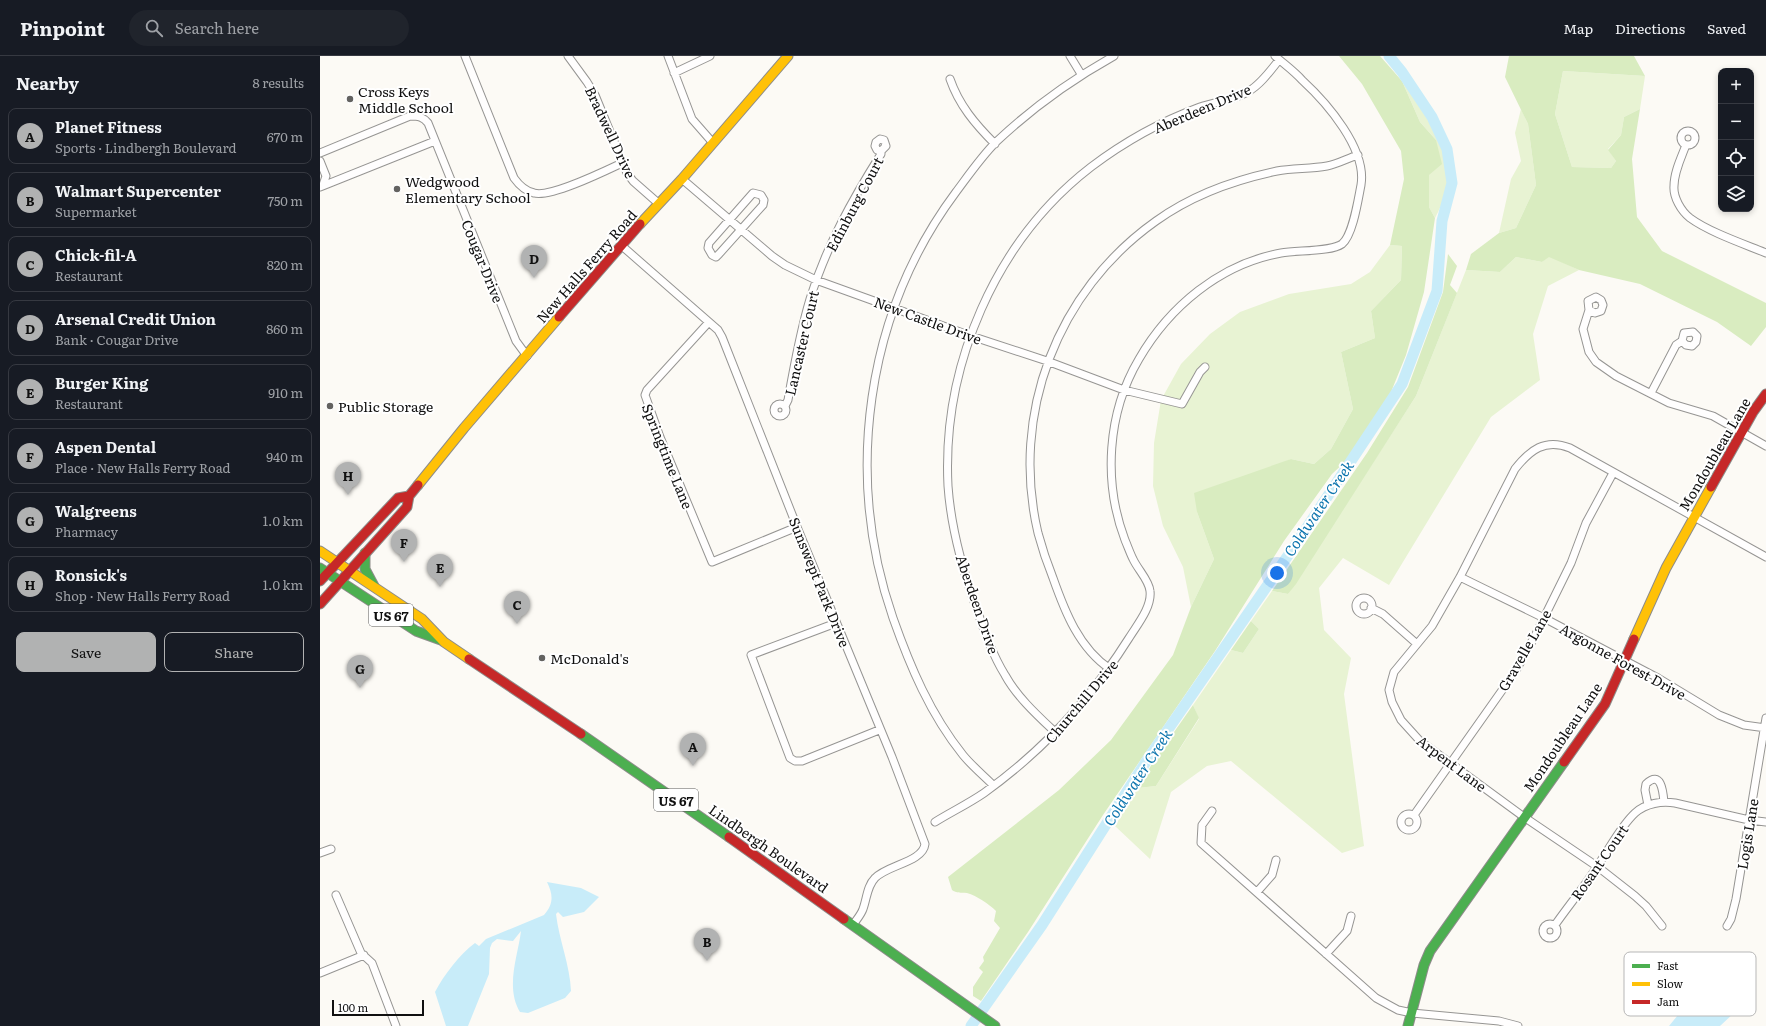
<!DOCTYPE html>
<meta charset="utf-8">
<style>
:root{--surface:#171b24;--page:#20242c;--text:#f1f3f6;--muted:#9ea1a6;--line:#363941;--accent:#b1b2b2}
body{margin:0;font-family:Literata,serif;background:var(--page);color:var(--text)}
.controls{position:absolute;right:12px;top:12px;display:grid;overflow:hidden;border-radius:8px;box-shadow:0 2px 6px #0003}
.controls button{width:36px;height:36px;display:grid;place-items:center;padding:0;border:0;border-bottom:1px solid var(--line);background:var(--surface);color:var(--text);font:20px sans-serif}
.scale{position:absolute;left:12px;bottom:10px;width:92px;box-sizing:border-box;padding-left:4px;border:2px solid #101010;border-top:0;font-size:11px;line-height:14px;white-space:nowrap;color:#101010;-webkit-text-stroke:3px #fff;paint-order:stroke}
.you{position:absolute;left:957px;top:517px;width:14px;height:14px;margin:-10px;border:3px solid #fff;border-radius:50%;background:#1a73e8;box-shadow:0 0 0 6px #1a73e833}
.badge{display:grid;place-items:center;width:26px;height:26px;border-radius:50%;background:var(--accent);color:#111;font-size:13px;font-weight:700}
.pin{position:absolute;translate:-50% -33px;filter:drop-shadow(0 1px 2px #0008)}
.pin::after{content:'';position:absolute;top:21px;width:14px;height:12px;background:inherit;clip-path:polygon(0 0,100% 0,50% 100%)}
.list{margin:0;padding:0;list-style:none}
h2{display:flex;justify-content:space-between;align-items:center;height:52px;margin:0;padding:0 16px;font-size:17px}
h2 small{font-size:13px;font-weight:400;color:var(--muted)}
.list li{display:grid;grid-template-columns:26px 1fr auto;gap:12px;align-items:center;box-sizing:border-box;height:56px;margin:0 8px 8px;padding:0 8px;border:1px solid var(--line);border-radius:8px}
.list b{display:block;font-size:15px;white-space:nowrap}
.list p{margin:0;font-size:13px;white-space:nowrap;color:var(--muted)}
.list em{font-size:13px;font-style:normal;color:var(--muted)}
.actions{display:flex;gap:8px;padding:12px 16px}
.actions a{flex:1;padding:9px 0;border:1px solid var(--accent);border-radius:8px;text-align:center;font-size:14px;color:var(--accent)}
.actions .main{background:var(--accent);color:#111}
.icon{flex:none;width:22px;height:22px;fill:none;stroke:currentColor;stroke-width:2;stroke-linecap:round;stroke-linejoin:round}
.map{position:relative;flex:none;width:1446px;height:970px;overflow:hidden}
header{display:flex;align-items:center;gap:24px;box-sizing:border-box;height:56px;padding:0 20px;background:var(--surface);border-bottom:1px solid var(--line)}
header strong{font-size:19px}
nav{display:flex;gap:22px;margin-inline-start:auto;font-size:14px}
.search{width:280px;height:36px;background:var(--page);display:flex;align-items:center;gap:10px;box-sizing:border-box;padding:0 14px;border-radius:22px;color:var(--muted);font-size:15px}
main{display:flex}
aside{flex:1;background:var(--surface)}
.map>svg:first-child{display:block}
.green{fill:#e8f3d3}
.forest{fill:#d9ecc0}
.water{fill:#c8ecf9}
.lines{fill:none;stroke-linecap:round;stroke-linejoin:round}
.river{stroke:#c8ecf9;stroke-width:11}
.street-casing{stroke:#969593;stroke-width:9}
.fast-casing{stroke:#8d8c8a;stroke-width:11}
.slow-casing{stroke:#8d8c8a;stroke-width:11}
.jam-casing{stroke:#8d8c8a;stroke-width:11}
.street{stroke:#fffefe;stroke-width:7}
.fast{stroke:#4caf50;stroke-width:9}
.slow{stroke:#ffc107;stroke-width:9}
.jam{stroke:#c62828;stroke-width:9}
.poi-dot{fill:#636260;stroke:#fff;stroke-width:1.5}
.labels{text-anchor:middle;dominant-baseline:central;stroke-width:4;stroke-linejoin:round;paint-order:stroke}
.shield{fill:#fff;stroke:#585858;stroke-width:1}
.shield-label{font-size:13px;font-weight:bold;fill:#101010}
.poi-label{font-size:14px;fill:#101010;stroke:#fff;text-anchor:start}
.street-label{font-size:14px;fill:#101010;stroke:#fff}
.water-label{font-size:15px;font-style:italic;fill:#0d75ae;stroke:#fff}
.key{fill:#fff;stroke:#b7b7b7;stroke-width:1}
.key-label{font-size:11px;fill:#101010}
</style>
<header>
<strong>Pinpoint</strong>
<div class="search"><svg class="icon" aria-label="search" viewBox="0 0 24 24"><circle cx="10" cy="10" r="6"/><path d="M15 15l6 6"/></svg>Search here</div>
<nav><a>Map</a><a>Directions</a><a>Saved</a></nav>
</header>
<main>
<aside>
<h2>Nearby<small>8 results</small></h2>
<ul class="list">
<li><span class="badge">A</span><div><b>Planet Fitness</b><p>Sports · Lindbergh Boulevard</p></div><em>670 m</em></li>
<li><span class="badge">B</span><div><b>Walmart Supercenter</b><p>Supermarket</p></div><em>750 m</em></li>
<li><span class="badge">C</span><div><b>Chick-fil-A</b><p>Restaurant</p></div><em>820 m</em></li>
<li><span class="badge">D</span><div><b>Arsenal Credit Union</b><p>Bank · Cougar Drive</p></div><em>860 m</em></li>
<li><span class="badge">E</span><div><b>Burger King</b><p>Restaurant</p></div><em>910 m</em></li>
<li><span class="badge">F</span><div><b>Aspen Dental</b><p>Place · New Halls Ferry Road</p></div><em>940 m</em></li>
<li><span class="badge">G</span><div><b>Walgreens</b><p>Pharmacy</p></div><em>1.0 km</em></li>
<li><span class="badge">H</span><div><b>Ronsick's</b><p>Shop · New Halls Ferry Road</p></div><em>1.0 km</em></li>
</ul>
<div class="actions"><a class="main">Save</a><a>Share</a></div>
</aside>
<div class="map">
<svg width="1446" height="970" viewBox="0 0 1446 970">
<rect width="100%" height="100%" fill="#fcfaf5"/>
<!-- green -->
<path class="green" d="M1243 15 1325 20 1320 53 1304 61 1301 79 1288 93 1296 105 1291 112 1252 111 1235 58Z
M1082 25C1115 67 1146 108 1115 162L1109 151V119L1116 84 1100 66Z
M1201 53 1208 68 1216 129 1196 172 1179 177 1191 123 1201 105 1195 77Z
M1070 189 1082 190 1081 224 1051 255 1055 282 1021 296 1033 353 1011 393 994 408 971 403 877 456 894 503 871 551 863 511 843 470 833 430 834 387 841 344 861 308 890 278 920 256 969 238 1031 228 1050 216Z
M1229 200 1259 214 1228 230 1213 278 1220 324 1171 361 1069 529 1023 502 999 532 1004 574 1031 602 1024 638 1044 790 1022 797 911 705 887 710 851 736 830 803 795 770 818 732 836 730 879 663 873 649 911 594 923 597 939 573 931 565 952 535 968 538 1096 340 1146 214 1180 216 1196 201 1222 206Z"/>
<!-- forest -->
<path class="forest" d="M1019 0H1060L1082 25 1100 66 1116 84 1122 108 1109 119V151L1115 162 1104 236 1086 299 1071 336 1027 404 1012 418 964 485 895 595 783 759 708 876 661 945 653 940V931L663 916 659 912 664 905 663 901 680 872 674 865 676 855C669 848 657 840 647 837 641 836 638 838 632 834L628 821 739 734 791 684 853 599 871 551 894 503 877 456 874 437 971 403 994 408 1011 393 1033 353 1021 296 1055 282 1051 255 1081 224 1082 190 1070 189 1084 123 1081 95 1042 28Z
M1189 0H1314L1325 20 1243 15 1235 58 1252 111 1291 112 1296 105 1288 94 1301 79 1304 61 1320 53 1312 103 1317 161 1342 195 1446 247V271L1431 290 1397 266 1320 228 1259 214 1229 201 1222 206 1196 201 1180 216 1146 214 1151 198 1179 177 1196 172 1216 129 1208 68 1185 21Z
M1128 198 1137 210 1130 229 1137 237 1096 340 976 528 968 538 952 535 1047 397 1088 331 1123 236Z
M931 565 939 573 923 597 911 594Z
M873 649 879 662 836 730 818 732 833 706Z"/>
<!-- water -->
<path class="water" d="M227 826 261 832 279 841 264 856 243 861 238 856 236 858C239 884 250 909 251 935L245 942 208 957 200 956C185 931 198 900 201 875L193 885 177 883 172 887 170 892 169 918 148 970H126L115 936C124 919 139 899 155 887L159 890 166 883 224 859C234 848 233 838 227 826Z
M1386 938C1397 938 1404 938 1411 948 1413 952 1415 952 1415 956L1400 970H1349L1362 954Z"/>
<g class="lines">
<!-- river -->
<path class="river" d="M651 970 722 869 829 701 978 485 1082 328 1117 235 1122 165 1132 127 1127 93 1112 61 1082 16 1069 0"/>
<defs>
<path id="street" d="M145 0 194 122C199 129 205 135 214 137 230 142 285 115 302 107
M248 0 267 26 275 39 307 117 313 125 338 147
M348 0 372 63 393 87
M750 0 761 18
M354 17 390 0
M630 23C639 49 655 68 675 88
M1361 82a7 7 0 1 1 14 0a7 7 0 1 1-14 0Z
M1366 89C1361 102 1354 116 1354 130 1353 141 1361 155 1370 162 1389 176 1424 188 1446 197
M0 97 90 60C99 60 103 61 108 67L196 285 207 300
M0 105 6 120 3 129
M362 123 452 200 465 209 496 224 651 280 727 305 804 334 862 348 880 316 885 311
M0 131 115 85
M433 137 441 139 444 144 443 149 399 198 396 201 392 199 388 192 389 187Z
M302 190 398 274 402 281 477 471 572 701 605 788C603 806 567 809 555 822 547 830 547 842 543 853 541 859 536 864 533 869
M1269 254 1275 257 1281 255 1283 249 1281 244 1276 241 1268 245 1269 254 1263 273 1269 296 1276 306 1296 320 1349 347 1393 360 1446 390
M389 266 327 334 325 339 340 381 392 506 477 471
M1331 337 1356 289 1362 285 1364 277 1373 276 1377 280 1376 286 1372 290 1366 289 1362 285
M454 354a6 6 0 1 1 12 0a6 6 0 1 1-12 0Z
M465 350 468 344C474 310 480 276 490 243 506 191 532 144 561 98V95L566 90 564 84 560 83 556 86 555 90 557 94 561 95
M1140 521 1224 562 1338 622 1399 659 1424 669 1446 672
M1036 550a8 8 0 1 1 16 0a8 8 0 1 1-16 0Z
M1051 552 1063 558 1097 588
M516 567 431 599 470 702 475 705H482L559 674
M790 613C759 592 745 556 733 522 727 507 722 492 718 477 690 358 737 235 836 165 872 139 914 124 957 115 973 112 990 113 1007 110 1018 108 1028 102 1038 99
M736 677C718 660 697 641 685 619 672 598 664 574 656 551 642 512 631 472 628 430 622 310 675 185 771 111 804 86 842 65 880 51 895 46 917 43 929 35 941 28 950 15 959 4
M673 729C663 719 652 710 643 699 610 658 590 610 573 562 524 420 545 258 636 136 648 120 661 101 676 86 712 52 751 24 794 0
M1328 749 1325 734 1326 728C1341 714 1343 735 1344 746
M892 755 882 769 881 787 1056 942 1078 954 1092 957 1179 965 1198 970
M1081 766a8 8 0 1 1 16 0a8 8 0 1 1-16 0Z
M1094 759 1195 616 1216 578 1251 507 1266 467 1293 417
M615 766C631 756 648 748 664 737 724 694 770 644 809 582 817 569 832 551 830 535 829 524 818 514 813 503 810 497 808 491 805 484 783 426 787 357 819 303 849 251 900 208 961 197 976 194 1011 196 1022 188 1033 179 1038 144 1041 129 1047 93 1007 47 982 24 974 15 964 8 955 0
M0 797 11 793
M937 836 952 819 956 804
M16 839 41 897 52 907 76 970
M1223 875a7 7 0 1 1 14 0a7 7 0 1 1-14 0Z
M1235 869C1249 849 1265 830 1278 809 1290 792 1300 771 1315 757 1326 747 1342 745 1355 747L1429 764 1446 766
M1342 870 1326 850 1315 840 1278 811 1204 761 1100 685 1081 664 1072 646 1069 634 1074 616 1112 570 1140 521 1195 413C1210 394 1225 382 1250 392L1446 501
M1407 870 1411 863 1416 843 1446 662
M1006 898 1027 875 1031 860
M0 917 44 899"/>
<path id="fast" d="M45 497V513L54 530
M0 512 96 575 121 584
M261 678 409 781
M524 863 675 970
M1088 970 1104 909 1110 895 1244 706"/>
<path id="slow" d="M320 168 362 123 468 0
M98 429 144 372 239 261
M0 495 102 563 124 586 149 603
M1314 583 1346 512 1391 431"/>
<path id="jam" d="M239 261 320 168
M1391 431 1433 356 1446 338
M0 525 78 442 89 440
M0 548 87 451 89 440 98 429
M149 603 261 678
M1244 706 1285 648 1314 583
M409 781 524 863"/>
</defs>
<!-- street casing -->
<use href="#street" class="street-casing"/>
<!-- fast casing -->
<use href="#fast" class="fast-casing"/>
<!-- slow casing -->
<use href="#slow" class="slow-casing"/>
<!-- jam casing -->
<use href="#jam" class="jam-casing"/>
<!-- street -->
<use href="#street" class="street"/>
<!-- fast -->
<use href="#fast" class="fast"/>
<!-- slow -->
<use href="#slow" class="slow"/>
<!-- jam -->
<use href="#jam" class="jam"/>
</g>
<!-- markers -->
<g class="poi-dot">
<circle cx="30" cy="43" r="4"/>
<circle cx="77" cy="133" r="4"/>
<circle cx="10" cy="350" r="4"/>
<circle cx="222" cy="602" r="4"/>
</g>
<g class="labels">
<!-- shield labels -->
<g class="shield">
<rect x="49" y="548" width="44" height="22" rx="3"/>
<rect x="334" y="733" width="44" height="22" rx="3"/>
</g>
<g class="shield-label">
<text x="71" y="559">US 67</text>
<text x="356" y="744">US 67</text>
</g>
<!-- poi labels -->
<g class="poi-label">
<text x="38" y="35">Cross Keys<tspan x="38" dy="16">Middle School</tspan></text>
<text x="85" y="125">Wedgwood<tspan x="85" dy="16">Elementary School</tspan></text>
<text x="18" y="350">Public Storage</text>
<text x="230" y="602">McDonald's</text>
</g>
<!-- street labels -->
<g class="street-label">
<text transform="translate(882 52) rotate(-23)">Aberdeen Drive</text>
<text transform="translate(291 76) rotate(65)">Bradwell Drive</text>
<text transform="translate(534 148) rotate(-62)">Edinburg Court</text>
<text transform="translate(163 205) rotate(68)">Cougar Drive</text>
<text transform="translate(266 210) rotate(-49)">New Halls Ferry Road</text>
<text transform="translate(608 264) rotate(20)">New Castle Drive</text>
<text transform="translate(481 287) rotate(-77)">Lancaster Court</text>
<text transform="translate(1394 398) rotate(-60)">Mondoubleau Lane</text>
<text transform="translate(348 400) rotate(68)">Springtime Lane</text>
<text transform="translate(500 526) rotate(68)">Sunswept Park Drive</text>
<text transform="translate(658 548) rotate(71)">Aberdeen Drive</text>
<text transform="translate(1204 594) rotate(-60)">Gravelle Lane</text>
<text transform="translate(1303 605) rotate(29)">Argonne Forest Drive</text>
<text transform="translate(761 645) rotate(-50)">Churchill Drive</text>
<text transform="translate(1242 681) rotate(-56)">Mondoubleau Lane</text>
<text transform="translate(1132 707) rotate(37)">Arpent Lane</text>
<text transform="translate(1427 778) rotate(-81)">Logis Lane</text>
<text transform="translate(449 792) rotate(35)">Lindbergh Boulevard</text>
<text transform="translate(1279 806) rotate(-55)">Rosant Court</text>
</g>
<!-- water labels -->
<g class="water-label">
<text transform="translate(998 452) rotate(-56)">Coldwater Creek</text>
<text transform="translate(817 721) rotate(-57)">Coldwater Creek</text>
</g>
</g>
<!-- legend -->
<rect x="1304" y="896" width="132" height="64" rx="6" class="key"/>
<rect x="1312" y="908" width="18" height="4" fill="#4caf50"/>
<rect x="1312" y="926" width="18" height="4" fill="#ffc107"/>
<rect x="1312" y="944" width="18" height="4" fill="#c62828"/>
<g class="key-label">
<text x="1337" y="914">Fast</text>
<text x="1337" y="932">Slow</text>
<text x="1337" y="950">Jam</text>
</g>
</svg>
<div class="controls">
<button>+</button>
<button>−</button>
<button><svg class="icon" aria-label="locate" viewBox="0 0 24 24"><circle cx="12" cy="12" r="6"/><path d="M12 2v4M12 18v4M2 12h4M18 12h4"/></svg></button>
<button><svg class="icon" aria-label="layers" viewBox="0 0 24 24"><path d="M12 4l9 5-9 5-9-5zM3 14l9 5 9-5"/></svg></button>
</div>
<div class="scale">100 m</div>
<div class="you"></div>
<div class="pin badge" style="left:373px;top:710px">A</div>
<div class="pin badge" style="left:387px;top:905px">B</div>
<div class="pin badge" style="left:197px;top:568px">C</div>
<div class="pin badge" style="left:214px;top:222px">D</div>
<div class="pin badge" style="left:120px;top:531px">E</div>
<div class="pin badge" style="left:84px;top:506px">F</div>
<div class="pin badge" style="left:40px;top:632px">G</div>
<div class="pin badge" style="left:28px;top:439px">H</div>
</div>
</main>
